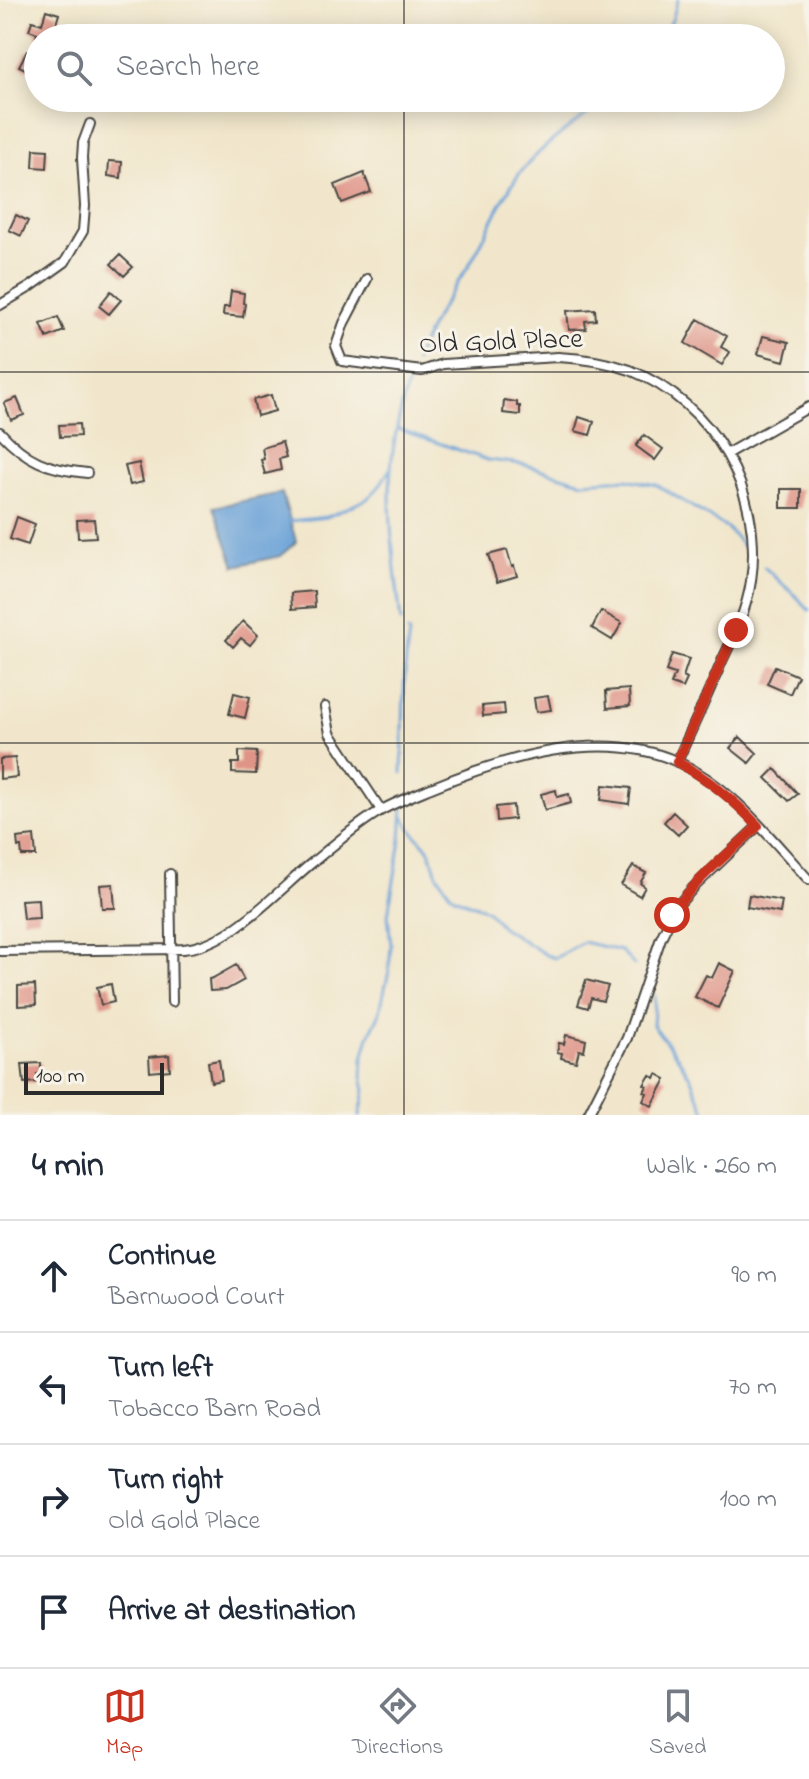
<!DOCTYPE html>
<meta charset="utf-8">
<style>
:root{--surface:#fff;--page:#f2f2f3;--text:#1f2937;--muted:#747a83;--line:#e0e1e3;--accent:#c8321e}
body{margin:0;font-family:"Indie Flower",sans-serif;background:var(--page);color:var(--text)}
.scale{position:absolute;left:24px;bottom:20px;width:140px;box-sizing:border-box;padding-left:8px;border:4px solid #2b2b2b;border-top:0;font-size:22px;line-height:28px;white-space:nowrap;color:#2b2b2b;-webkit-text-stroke:6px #f7f3e8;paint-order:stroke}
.stop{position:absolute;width:24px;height:24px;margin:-18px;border:6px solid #c8321e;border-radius:50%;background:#fff}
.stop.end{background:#c8321e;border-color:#fff;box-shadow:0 2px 8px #0008}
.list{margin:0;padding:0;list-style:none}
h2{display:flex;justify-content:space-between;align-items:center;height:104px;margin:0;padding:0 32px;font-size:34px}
h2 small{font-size:26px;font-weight:400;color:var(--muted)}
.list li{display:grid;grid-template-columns:52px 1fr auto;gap:24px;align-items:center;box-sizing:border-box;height:112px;padding:0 32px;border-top:2px solid var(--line)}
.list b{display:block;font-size:30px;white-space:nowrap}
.list p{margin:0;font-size:26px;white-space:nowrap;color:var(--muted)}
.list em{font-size:26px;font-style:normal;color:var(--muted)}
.icon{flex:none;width:44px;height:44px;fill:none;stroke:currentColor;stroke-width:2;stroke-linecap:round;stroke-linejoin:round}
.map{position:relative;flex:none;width:809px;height:1115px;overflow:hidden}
.search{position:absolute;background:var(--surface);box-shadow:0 4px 20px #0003;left:24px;right:24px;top:24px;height:88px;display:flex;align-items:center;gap:20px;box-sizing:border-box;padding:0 28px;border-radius:44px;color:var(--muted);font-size:30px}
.sheet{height:552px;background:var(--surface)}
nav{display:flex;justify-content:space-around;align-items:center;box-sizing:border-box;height:112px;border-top:2px solid var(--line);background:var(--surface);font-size:22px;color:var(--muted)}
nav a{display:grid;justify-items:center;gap:4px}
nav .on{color:var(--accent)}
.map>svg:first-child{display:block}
.water{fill:#68a0d7;stroke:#4a6681;stroke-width:2}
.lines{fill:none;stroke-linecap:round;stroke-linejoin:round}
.stream{stroke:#68a0d7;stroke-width:3}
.building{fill:#df9488}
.minor-casing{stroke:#494743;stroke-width:12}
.minor{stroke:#fff;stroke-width:8}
.route{stroke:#c8321e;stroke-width:10}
.grid{fill:none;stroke:#2b2b2b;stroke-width:2;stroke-opacity:0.55}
.labels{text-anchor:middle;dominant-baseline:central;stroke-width:6;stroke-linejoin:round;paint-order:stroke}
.street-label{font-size:28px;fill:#2b2b2b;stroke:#f7f3e8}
</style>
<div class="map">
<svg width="809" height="1115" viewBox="0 0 809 1115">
<rect width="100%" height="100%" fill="#f7f3e8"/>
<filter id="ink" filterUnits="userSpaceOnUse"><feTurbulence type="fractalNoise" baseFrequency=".0125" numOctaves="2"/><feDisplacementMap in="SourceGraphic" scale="16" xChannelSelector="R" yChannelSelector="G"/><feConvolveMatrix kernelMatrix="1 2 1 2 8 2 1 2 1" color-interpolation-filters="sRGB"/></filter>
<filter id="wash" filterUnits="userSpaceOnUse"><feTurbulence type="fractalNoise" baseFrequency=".006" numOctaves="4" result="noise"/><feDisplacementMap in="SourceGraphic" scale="32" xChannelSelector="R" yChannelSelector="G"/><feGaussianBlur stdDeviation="1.8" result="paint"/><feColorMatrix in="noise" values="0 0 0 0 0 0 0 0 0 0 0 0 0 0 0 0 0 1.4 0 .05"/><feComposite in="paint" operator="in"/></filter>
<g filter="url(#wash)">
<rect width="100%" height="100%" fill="#f1e6cb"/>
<!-- water -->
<path class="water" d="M282 493 296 541 295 543 280 556 235 566 214 507Z"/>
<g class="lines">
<!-- stream -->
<path class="stream" d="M662 38 672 20 678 0
M415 362C427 327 449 296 469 265 487 235 499 201 520 173 544 143 579 120 611 98
M398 429 488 460 522 464 582 482 626 479 657 485 727 528 744 547
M289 521 327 517 367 499 378 488 390 469
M764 567 797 597 809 610
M401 621C395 569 386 510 392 458 395 432 402 404 409 379
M402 773C404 727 402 680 409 634L408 632
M403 815 410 828 429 850 437 874 449 892 454 897 487 910 502 927 546 955 555 958 583 942 621 951 634 965
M655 996 653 1025 677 1056 690 1077 707 1115
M360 1115 365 1090 362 1076 363 1058 369 1036 379 1015 389 971 391 945 388 915 401 840 403 807"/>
</g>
<g id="blocks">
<!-- building -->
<path class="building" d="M46 10 59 14 52 38H36L37 33 29 30 32 21 42 24Z
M27 51 38 58 31 72 19 66Z
M34 149 48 150 47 168 33 167Z
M109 161 122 162 121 178 108 176Z
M364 173 371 192 342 203 335 185Z
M16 215 28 221 21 236 9 230Z
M120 255 133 267 124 276 111 264Z
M111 291 121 300 109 314 99 306Z
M231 291 244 293 243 303 245 304 243 317 223 315 224 307H229Z
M595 309 596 320 585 321 586 329 569 330 567 311Z
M58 317 64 331 47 338 41 324Z
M698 319 727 336 721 347 730 352 722 365 685 343Z
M763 336 789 342 784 361 758 354Z
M271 395 275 411 257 416 253 400Z
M17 398 24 415 11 420 4 403Z
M504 400 517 402V406H520V415L503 413Z
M579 417 594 422 590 435 575 431Z
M79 424 80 436 60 437 59 425Z
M644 435 663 449 655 460 636 446Z
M282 442 286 457 279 459 281 470 265 474 261 460 264 459 262 448Z
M139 463 143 482 130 485 125 466Z
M781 489H801V508H781Z
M17 517 35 524 28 545 10 539Z
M94 519 96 537 78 538 77 520Z
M507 550 512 567 514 566 517 576 497 582 488 555Z
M314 591 315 607 292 609 291 593Z
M601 611 622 623 612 640 592 628Z
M243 621 258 635 250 645 241 638 233 647 226 640Z
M672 654 689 659 683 677 687 679 683 688 671 684 675 674 666 671Z
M775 666 798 676 790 694 767 684Z
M629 689 630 706 607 708 606 691Z
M234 693 250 697 245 718 229 714Z
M548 696 551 710 536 712 534 698Z
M504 704 505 714 483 716 482 706Z
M740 737 757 753 749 763 730 748Z
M239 751 257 752 256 774 232 773V763H239Z
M15 758 17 777 0 779V759Z
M775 769 798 794 789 801 766 778Z
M603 785 631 788 629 804 601 800Z
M556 790 557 797 569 794 571 803 545 810 541 794Z
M513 805 514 819 497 821 496 807Z
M673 812 687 825 678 835 664 822Z
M34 836 36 856H22L21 847H18L17 838Z
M633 866 646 873 640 883 645 887 640 896 621 885Z
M113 884 115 908H102L100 885Z
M749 895 782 901 780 913 747 907Z
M38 899 39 918 23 919 21 900Z
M719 963 735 971 718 1008 695 997 706 975 712 978Z
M236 965 244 980 226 990 210 991 209 979 213 978Z
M586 980 608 986 603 1001 591 998 588 1008 578 1005Z
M111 984 114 1002 101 1005 97 987Z
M35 985 36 1005 18 1006V986Z
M566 1035 586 1040 584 1051 579 1050 576 1062 561 1058 562 1053 557 1052 559 1043 564 1044Z
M169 1055 170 1070 150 1072 149 1057Z
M219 1060 222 1080 211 1082 208 1062Z
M41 1063V1074H37L38 1082 24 1083 22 1064Z
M657 1074 666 1079 652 1106 643 1101 647 1093 644 1092 647 1086 644 1085 650 1075 655 1078Z"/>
</g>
</g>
<g filter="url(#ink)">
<use href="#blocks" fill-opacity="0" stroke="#494743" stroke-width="2"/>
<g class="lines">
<defs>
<path id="minor" d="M367 279 344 323 336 346 342 361 422 371 443 364 558 357C582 358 607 362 630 370 714 404 764 492 751 581 747 609 734 636 722 661 708 695 692 728 677 762
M0 305 30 287 65 262 83 231 85 206 82 158 83 143 90 124
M0 432C27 461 47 469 87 473
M728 453 809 407
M325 707 330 733 381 810
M170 874 172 1002
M0 951 183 949C231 945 276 892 313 862 334 845 356 825 380 811 396 802 414 795 431 788 503 758 602 727 678 762 732 787 770 838 809 880
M588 1115 627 1038 661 938 672 915 678 905 694 887 758 826"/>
</defs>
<!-- minor casing -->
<use href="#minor" class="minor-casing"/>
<!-- minor -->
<use href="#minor" class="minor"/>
</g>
</g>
<g class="lines" filter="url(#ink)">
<!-- route -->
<path class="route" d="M672 915C693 880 729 854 758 826 734 800 709 779 677 762L736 630"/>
</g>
<!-- grid -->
<path class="grid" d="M404 0V38M404 98V1115M0 372H809M0 743H809"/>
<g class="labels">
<!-- street labels -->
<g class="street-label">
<text transform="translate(501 343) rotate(-2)">Old Gold Place</text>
</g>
</g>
</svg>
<div class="scale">100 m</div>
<div class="stop" style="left:672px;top:915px"></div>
<div class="stop end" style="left:736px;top:630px"></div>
<div class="search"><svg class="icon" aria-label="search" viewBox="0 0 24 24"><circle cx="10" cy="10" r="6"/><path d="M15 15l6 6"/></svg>Search here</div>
</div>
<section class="sheet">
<h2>4 min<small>Walk · 260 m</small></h2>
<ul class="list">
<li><svg class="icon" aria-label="ahead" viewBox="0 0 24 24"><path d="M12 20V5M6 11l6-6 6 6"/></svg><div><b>Continue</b><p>Barnwood Court</p></div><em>90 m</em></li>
<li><svg class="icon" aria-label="left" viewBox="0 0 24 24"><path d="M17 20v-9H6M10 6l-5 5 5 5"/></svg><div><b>Turn left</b><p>Tobacco Barn Road</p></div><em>70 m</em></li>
<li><svg class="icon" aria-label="right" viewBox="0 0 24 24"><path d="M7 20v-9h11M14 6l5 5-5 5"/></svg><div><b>Turn right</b><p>Old Gold Place</p></div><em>100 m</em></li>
<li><svg class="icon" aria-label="arrive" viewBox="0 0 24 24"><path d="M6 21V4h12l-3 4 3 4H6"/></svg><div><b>Arrive at destination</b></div></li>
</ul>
</section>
<nav>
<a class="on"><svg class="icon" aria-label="map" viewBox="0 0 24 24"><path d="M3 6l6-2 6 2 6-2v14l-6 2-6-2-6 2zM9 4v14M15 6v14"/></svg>Map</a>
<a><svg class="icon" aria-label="directions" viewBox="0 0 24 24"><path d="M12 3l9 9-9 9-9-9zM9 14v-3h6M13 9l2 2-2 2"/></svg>Directions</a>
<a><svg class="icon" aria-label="saved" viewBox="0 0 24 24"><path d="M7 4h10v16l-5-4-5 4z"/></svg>Saved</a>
</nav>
